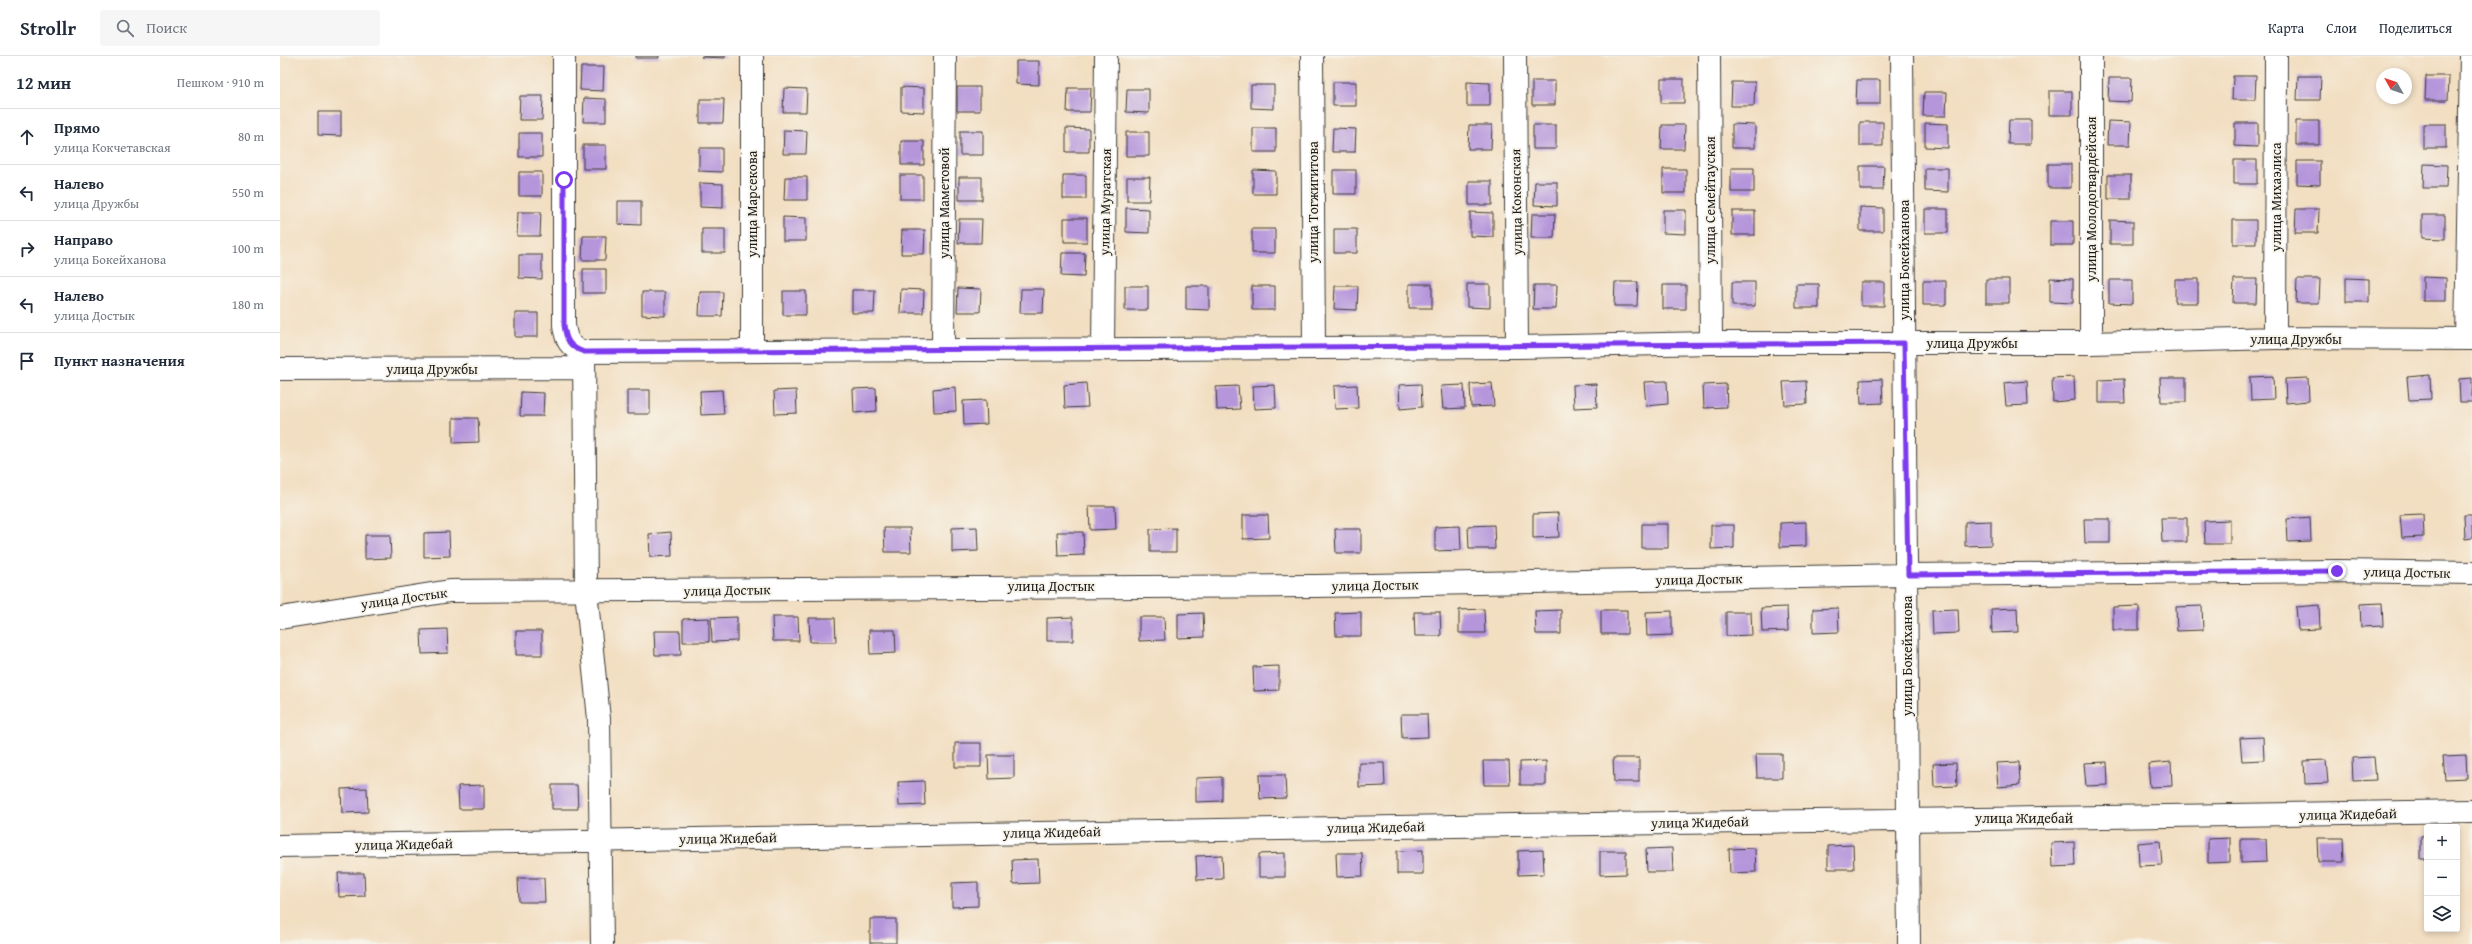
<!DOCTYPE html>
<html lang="ru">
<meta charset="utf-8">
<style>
:root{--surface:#fff;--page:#f6f6f7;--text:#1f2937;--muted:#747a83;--line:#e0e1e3}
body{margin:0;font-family:"Gentium Book Plus",serif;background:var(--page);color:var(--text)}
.controls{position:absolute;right:12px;bottom:12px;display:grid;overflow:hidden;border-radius:4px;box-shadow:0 2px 6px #0003}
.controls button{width:36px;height:36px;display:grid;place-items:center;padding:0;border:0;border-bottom:1px solid var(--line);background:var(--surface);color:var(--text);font:20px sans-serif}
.compass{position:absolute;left:2096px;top:12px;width:36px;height:36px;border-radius:50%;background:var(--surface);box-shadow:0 2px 6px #0003;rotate:310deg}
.stop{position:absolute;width:12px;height:12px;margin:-9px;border:3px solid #7c3aed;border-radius:50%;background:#fff}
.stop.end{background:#7c3aed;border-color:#fff;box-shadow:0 1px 4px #0008}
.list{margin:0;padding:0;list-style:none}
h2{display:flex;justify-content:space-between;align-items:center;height:52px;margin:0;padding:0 16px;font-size:17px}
h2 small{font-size:13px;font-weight:400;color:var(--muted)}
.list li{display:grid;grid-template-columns:26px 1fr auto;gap:12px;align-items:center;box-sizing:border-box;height:56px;padding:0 16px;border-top:1px solid var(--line)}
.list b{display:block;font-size:15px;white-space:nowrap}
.list p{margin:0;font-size:13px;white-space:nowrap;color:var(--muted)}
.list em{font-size:13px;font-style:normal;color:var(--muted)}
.icon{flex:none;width:22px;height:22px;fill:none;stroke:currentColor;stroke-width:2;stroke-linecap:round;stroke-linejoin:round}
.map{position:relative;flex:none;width:2192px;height:888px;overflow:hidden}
header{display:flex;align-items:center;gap:24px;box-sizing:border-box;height:56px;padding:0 20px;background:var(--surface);border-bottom:1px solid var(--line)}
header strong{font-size:19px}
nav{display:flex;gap:22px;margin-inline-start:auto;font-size:14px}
.search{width:280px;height:36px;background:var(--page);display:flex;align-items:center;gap:10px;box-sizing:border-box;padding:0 14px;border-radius:4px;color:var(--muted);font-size:15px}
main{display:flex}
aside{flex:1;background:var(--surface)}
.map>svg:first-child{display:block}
.building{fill:#b596db}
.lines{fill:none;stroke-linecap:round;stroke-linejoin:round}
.minor-casing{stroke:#3c3935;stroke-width:24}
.minor{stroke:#fff;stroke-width:22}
.route{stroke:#7c3aed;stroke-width:5}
.labels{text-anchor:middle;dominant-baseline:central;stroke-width:3.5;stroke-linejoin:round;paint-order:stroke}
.street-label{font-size:14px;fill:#1c1c1c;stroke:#f7f3e8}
</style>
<header>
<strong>Strollr</strong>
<div class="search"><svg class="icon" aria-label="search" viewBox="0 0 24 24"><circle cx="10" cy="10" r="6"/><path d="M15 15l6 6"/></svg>Поиск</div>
<nav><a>Карта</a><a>Слои</a><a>Поделиться</a></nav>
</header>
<main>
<aside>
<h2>12 мин<small>Пешком · 910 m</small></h2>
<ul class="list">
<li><svg class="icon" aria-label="ahead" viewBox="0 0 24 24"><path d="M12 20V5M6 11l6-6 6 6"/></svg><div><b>Прямо</b><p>улица Кокчетавская</p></div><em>80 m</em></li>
<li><svg class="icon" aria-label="left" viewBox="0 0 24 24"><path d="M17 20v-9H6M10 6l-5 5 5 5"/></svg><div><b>Налево</b><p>улица Дружбы</p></div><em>550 m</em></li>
<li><svg class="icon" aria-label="right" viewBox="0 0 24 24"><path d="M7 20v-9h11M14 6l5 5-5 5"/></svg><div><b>Направо</b><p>улица Бокейханова</p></div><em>100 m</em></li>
<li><svg class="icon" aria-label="left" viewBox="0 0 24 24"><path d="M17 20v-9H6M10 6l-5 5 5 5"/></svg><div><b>Налево</b><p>улица Достык</p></div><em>180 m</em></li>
<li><svg class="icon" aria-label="arrive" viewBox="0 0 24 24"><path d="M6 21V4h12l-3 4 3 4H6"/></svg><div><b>Пункт назначения</b></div></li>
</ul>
</aside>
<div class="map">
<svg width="2192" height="888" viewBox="0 0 2192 888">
<rect width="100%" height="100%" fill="#f7f3e8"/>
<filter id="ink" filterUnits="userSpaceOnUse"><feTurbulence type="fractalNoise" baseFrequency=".025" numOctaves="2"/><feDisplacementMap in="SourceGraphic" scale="8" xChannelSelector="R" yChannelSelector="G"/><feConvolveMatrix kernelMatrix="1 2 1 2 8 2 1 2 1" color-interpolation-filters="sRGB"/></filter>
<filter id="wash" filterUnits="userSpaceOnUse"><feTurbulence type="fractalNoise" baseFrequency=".012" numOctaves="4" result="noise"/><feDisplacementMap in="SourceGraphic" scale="16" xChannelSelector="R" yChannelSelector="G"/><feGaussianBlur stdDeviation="0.9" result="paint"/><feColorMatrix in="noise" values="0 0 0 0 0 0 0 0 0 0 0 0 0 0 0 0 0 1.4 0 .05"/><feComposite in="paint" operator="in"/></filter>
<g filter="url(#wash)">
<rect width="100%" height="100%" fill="#f2dec1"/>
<g id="blocks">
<!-- building -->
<path class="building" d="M356 0H379V2H356Z
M422 0H445V2L421 1Z
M736 5H759V29L736 28Z
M301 11H324L323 35 300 34Z
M1953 20H1976L1975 44H1952Z
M2018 20H2041L2040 44H2017Z
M2146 20H2169L2168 44H2145Z
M1829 22H1852L1851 46 1828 45Z
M1381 23H1404V47H1381Z
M1577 24H1600V48H1576Z
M1252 25H1275V49H1252Z
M1053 26H1076V50H1053Z
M1187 26 1210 27V50H1187Z
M1452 26H1475L1474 50H1451Z
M971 29H994V53L971 52Z
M621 31 644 32V56L621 55Z
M677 31H700V55H677Z
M504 32 527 33 526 56H503Z
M788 32H811L810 56H787Z
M847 33H869V57L846 56Z
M1769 35H1792V59H1769Z
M1644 36H1667L1666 60H1643Z
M240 40H263L262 64H239Z
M304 42 326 43V66H303Z
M420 43H444L443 67H420Z
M38 56H61V80L38 79Z
M1729 64H1751V88H1728Z
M1828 65 1851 66 1850 89H1827Z
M2016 65H2039V89H2016Z
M1580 66H1603V90H1580Z
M1645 67 1668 68V92L1645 91Z
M1955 67H1978V91L1955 90Z
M1452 68 1475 69V92H1452Z
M2143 68H2166V92H2143Z
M1189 69H1212L1211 93H1188Z
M1253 69H1276V93H1253Z
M1382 69H1405L1404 93H1381Z
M786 72 809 73V96H786Z
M973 72H996V96H973Z
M1053 72 1076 73 1075 96H1052Z
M504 74 527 75 526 98H503Z
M680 75H703V99H680Z
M846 76H869V100H846Z
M239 77H262V101H239Z
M621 85H644V109H621Z
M303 89H326V113H303Z
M419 92H442V116L419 115Z
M1954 104H1977V128H1954Z
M2017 105H2040V129L2017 128Z
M1768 108H1791V132H1768Z
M2144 108 2167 109 2166 132H2143Z
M1580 110H1604L1603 134H1580Z
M1451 112H1474V136H1451Z
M1645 112H1668V136L1645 135Z
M1383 113H1406V137H1383Z
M973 114 996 115V138H973Z
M1053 114H1076V138H1053Z
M239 116H262V140H239Z
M620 119H643V143H620Z
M783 119H806V143H783Z
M1828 119H1851V143H1828Z
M505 121H527V144H504Z
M679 121H702V144H679Z
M847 121H870L869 145H847Z
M1189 125H1212V149H1189Z
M1255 126H1277V150L1254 149Z
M420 127 443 128V152L420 151Z
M338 145H361V169L338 168Z
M1580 151 1603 152V175H1580Z
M846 152 869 153V177L846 176Z
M1645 153H1668V177H1645Z
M2016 153H2039L2038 177H2015Z
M1383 154H1406V178L1383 177Z
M1452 155H1475V179H1452Z
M238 156H261L260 180H237Z
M1190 156 1213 157V181L1190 180Z
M1252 158H1275L1274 182H1251Z
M2142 159H2165V183L2142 182Z
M503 161 526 162V185H503Z
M784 162H807V186H784Z
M679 163H702L701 187H678Z
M1830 164 1853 165V188H1830Z
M1953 164H1976V188H1953Z
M1770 165H1793V189H1770Z
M422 173H445V197H422Z
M972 173H995V197H972Z
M1054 173H1077V197H1054Z
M622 174H645L644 198H621Z
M303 180H326L325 204H302Z
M782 197H805L804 221 781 220Z
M239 199H262V223L239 222Z
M303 213H326V237H303Z
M2143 221 2166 222V245H2143Z
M1770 222 1793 223V247L1770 246Z
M2066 222 2089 223V246H2066Z
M1706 223H1729V247H1706Z
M1895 223H1918V247H1895Z
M1954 223H1977L1976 247H1953Z
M2017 223H2040L2039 247H2016Z
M1829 224H1852V248L1829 247Z
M1643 225H1666V249H1643Z
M1335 226H1358L1357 250H1334Z
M1452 226H1475V250H1452Z
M1581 226H1604V250H1581Z
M1129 228H1152V252H1129Z
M1187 228H1210V252L1187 251Z
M1516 228H1539V252H1516Z
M1254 229H1277L1276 253H1253Z
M1383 229H1406V253H1383Z
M845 230H868V254H845Z
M906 230H929V254L906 253Z
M972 230H995V254H972Z
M1055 230H1078L1077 254 1054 253Z
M678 232 701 233 700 256H677Z
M621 233 644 234 643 257H620Z
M741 233H764L763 257H740Z
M572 234H595L594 257H572Z
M503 235H526V259H503Z
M362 236H385V260L362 259Z
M420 236H443L442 260H419Z
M235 257H258V281H235Z
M2150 319 2151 343 2129 344 2127 321Z
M1993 320 1994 343 1971 344 1970 321Z
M1794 321 1795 344 1773 346 1772 322Z
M1880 322H1906V346H1881Z
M2028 322 2029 345 2006 347 2005 323Z
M2192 322V346H2180L2179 323Z
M1602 323 1603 347 1581 348 1580 324Z
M1844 323 1845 347H1819V324Z
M1387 325 1388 348 1366 350 1364 326Z
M1526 325 1527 348 1505 349 1503 326Z
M1747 325 1748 349 1726 350 1724 327Z
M806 327 808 351 785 352 784 329Z
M1212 327 1214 350 1191 351 1190 328Z
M1141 328 1142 351 1120 353 1119 329Z
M1316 328 1317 351 1294 352 1293 329Z
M1446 328 1447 351 1424 352 1423 329Z
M995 329 996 352 974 353 973 330Z
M1077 329 1078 352 1055 353 1054 330Z
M1184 329 1185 352 1163 353 1161 330Z
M958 330 960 353 937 354 936 331Z
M675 331 676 355 654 356 653 333Z
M596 332 597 355 574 357 573 333Z
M347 334H370V358H347Z
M442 334 444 358 421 359 420 335Z
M516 334 517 357 495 358 494 335Z
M241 336 264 337 263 360H240Z
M706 344 707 368 684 369 683 345Z
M173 362H198L199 386 173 387Z
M809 450H835L836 473 810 474Z
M1278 457 1279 481 1253 482V458Z
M2143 458 2144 481 2122 482 2120 459Z
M963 459H988L989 482 963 483Z
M2184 459H2192V482L2185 483Z
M2030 461 2031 485 2008 486 2007 463Z
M1881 462H1907V486H1882Z
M1804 463H1830V487H1805Z
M1950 464V488H1925L1924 465Z
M1711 465V489L1685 490V466Z
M1526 466V490L1500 491V467Z
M1362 468H1388V492H1362Z
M1214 469 1215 493H1189L1188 470Z
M1431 469H1454V492L1431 493Z
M1180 470 1181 494 1155 495V471Z
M697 471 698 495 672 496V472Z
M604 472H630L631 496H605Z
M896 472V496H870V473Z
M1055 473H1081V497H1056Z
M169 476 170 500 144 501V477Z
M391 476 392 500 370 501 369 478Z
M777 476H803L804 499 778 500Z
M85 479H110L111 502 85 503Z
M2102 547 2103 570 2081 571 2080 548Z
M2039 549 2040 573 2018 574 2016 551Z
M1859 550V574H1833V551Z
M1922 550 1923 574 1897 575 1896 551Z
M1507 551 1508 575 1482 576 1481 552Z
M1558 552 1559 576 1533 577V553Z
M1737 552 1738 576 1712 577 1711 553Z
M1204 553 1205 577H1179V554Z
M1678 553 1679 577 1653 578 1652 554Z
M1281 554V578H1256L1255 555Z
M1321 554H1347V578H1321Z
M1392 555V579L1367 580 1366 556Z
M1081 556V580H1056L1055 557Z
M1134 556H1160L1161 580H1135Z
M1446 556H1471L1472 579 1446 580Z
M923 557 924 581 898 582V558Z
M457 561V585L432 586 431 562Z
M492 561H518L519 585H493Z
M793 561V585H767V562Z
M859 561H884L885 584 859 585Z
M429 562V586H403V563Z
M529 562H555L556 586H530Z
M167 573 168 597 142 598 141 574Z
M589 574H615L616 597 590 598Z
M236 575H262V599H236Z
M374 575H400L401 599H375Z
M999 610V634L974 635 973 611Z
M1121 658H1147L1148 681 1122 682Z
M1983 681 1984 704 1962 705 1960 682Z
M675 687H701V711H675Z
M1476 698H1502V722H1477Z
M708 699H734V722L709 723Z
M2186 699 2187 722 2165 723 2163 700Z
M2094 701 2096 724 2073 725 2072 702Z
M1333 702H1359V726H1334Z
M2046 704 2048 727 2025 728 2024 705Z
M1203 705H1229L1230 729H1204Z
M1266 705V729H1240V706Z
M1739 706 1740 729 1718 731 1716 707Z
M1827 706 1828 729 1806 730 1804 707Z
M1891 706 1892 730 1870 731 1868 708Z
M1079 707H1104L1105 730 1079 731Z
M1676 707 1677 730 1654 731 1653 708Z
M979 719H1005L1006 742 980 743Z
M942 721V745L916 746V722Z
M644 725 645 749 619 750 618 726Z
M204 729V753H179L178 730Z
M272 729H297L298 753H272Z
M87 732 88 756 62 757 61 733Z
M2147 779V803H2141V780Z
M1950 782V806L1928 807V783Z
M2037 782H2063L2064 806H2038Z
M1961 783H1986L1987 806 1961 807Z
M1880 785 1882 809 1859 810 1858 787Z
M1794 786 1795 810 1772 811 1771 787Z
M1573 789 1574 813H1548V790Z
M1392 792 1393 816H1367L1366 793Z
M1475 792 1476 816 1450 817 1449 793Z
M1143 794V818H1117V795Z
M1263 794 1264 818 1238 819V795Z
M1320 795H1346V818L1320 819Z
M1005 797V821H979V798Z
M1056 797H1082L1083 820 1057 821Z
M942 799 943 823 917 824 916 800Z
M758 803 759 827 733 828 732 804Z
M58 817H84L85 840 59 841Z
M238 822H264L265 846H239Z
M698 826V850L672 851V827Z
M590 863H616V887H590Z"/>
</g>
</g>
<g filter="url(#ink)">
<use href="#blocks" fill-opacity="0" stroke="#3c3935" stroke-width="1"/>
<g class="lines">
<defs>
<path id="minor" d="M284 0V269C286 284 289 291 304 296L1237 291 1431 287H1811L1995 282 2192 283
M1032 0 1034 292
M1235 0 1237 291
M1429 0 1431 287
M1622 0 1629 888
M1811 0V287
M1995 282 1996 0
M2186 283 2191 0
M823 292 826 0
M663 294 665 0
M472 295V0
M304 296 306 535 319 663 322 888
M0 313 303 312
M0 562 170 535 1036 530 1628 519 2057 515 2192 517
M0 790C411 784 822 775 1234 769 1553 764 1873 762 2192 755"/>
</defs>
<!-- minor casing -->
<use href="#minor" class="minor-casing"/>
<!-- minor -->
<use href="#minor" class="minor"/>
</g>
</g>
<g class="lines" filter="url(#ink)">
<!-- route -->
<path class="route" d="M284 124V269C286 284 289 291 304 296L1624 287 1628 519 2057 515"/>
</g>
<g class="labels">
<!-- street labels -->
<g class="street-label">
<text transform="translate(1996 141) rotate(-90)">улица Михаэлиса</text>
<text transform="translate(1811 143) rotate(-90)">улица Молодогвардейская</text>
<text transform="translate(1430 144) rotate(-90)">улица Семейтауская</text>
<text transform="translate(825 146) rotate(-89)">улица Муратская</text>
<text transform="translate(1033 146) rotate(-90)">улица Тогжигитова</text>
<text transform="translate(1236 146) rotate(-91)">улица Коконская</text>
<text transform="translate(664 147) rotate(-90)">улица Маметовой</text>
<text transform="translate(472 148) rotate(-90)">улица Марсекова</text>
<text transform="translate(1624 204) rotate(-90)">улица Бокейханова</text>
<text x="2016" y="283">улица Дружбы</text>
<text x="1692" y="287">улица Дружбы</text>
<text x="152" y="313">улица Дружбы</text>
<text transform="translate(2127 516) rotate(1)">улица Достык</text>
<text transform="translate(1419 523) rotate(-1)">улица Достык</text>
<text transform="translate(1095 529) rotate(-1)">улица Достык</text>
<text x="771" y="530">улица Достык</text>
<text transform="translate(447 534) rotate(-1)">улица Достык</text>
<text transform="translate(124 542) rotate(-8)">улица Достык</text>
<text transform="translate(1627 600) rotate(-90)">улица Бокейханова</text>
<text transform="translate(2068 758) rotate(-1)">улица Жидебай</text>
<text x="1744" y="762">улица Жидебай</text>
<text transform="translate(1420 766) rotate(-1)">улица Жидебай</text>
<text transform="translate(1096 771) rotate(-1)">улица Жидебай</text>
<text transform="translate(772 776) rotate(-1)">улица Жидебай</text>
<text transform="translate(448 782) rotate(-1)">улица Жидебай</text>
<text transform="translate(124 788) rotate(-1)">улица Жидебай</text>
</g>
</g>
</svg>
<div class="controls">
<button>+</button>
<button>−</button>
<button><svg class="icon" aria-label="layers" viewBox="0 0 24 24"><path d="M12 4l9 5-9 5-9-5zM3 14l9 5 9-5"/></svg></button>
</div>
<svg class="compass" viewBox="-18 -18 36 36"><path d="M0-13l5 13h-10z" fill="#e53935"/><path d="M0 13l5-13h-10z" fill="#747a83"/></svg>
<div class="stop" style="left:284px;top:124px"></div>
<div class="stop end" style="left:2057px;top:515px"></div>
</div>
</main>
